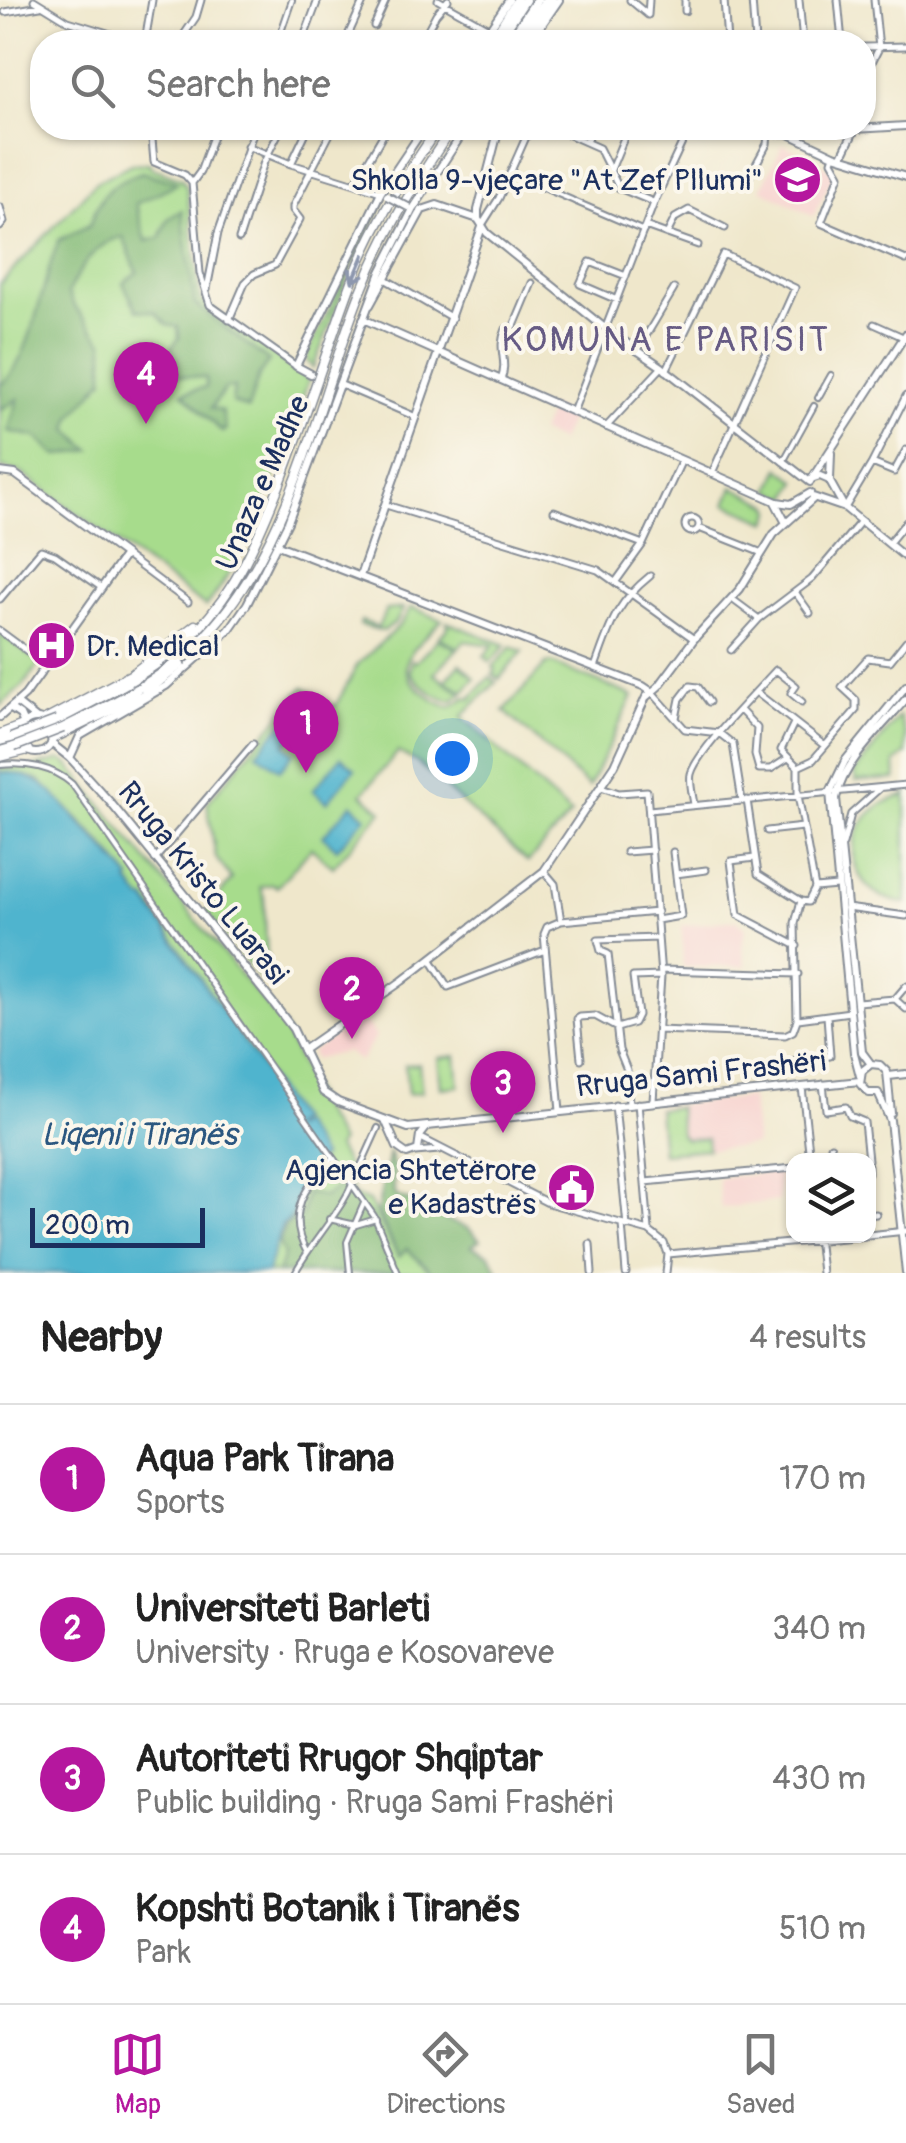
<!DOCTYPE html>
<meta charset="utf-8">
<style>
:root{--surface:#fff;--page:#f6f6f6;--text:#222;--muted:#767676;--line:#e0e0e0;--accent:#b5179e}
body{margin:0;font-family:Pangolin,sans-serif;background:var(--page);color:var(--text)}
.controls{position:absolute;right:30px;bottom:30px;display:grid;overflow:hidden;border-radius:20px;box-shadow:0 2px 8px #0004}
.controls button{width:90px;height:90px;display:grid;place-items:center;padding:0;border:0;border-bottom:2px solid var(--line);background:var(--surface);color:var(--text);font:50px sans-serif}
.scale{position:absolute;left:30px;bottom:25px;width:175px;box-sizing:border-box;padding-left:10px;border:5px solid #1b2f5e;border-top:0;font-size:28px;line-height:35px;white-space:nowrap;color:#1b2f5e;-webkit-text-stroke:8px #fbf7ec;paint-order:stroke}
.you{position:absolute;left:452px;top:758px;width:35px;height:35px;margin:-25px;border:8px solid #fff;border-radius:50%;background:#1a73e8;box-shadow:0 0 0 15px #1a73e833}
.badge{display:grid;place-items:center;width:65px;height:65px;border-radius:50%;background:var(--accent);color:#fff;font-size:32px;font-weight:700}
.pin{position:absolute;translate:-50% -82px;filter:drop-shadow(0 2px 5px #0008)}
.pin::after{content:'';position:absolute;top:52px;width:35px;height:30px;background:inherit;clip-path:polygon(0 0,100% 0,50% 100%)}
.list{margin:0;padding:0;list-style:none}
h2{display:flex;justify-content:space-between;align-items:center;height:130px;margin:0;padding:0 40px;font-size:42px}
h2 small{font-size:32px;font-weight:400;color:var(--muted)}
.list li{display:grid;grid-template-columns:65px 1fr auto;gap:30px;align-items:center;box-sizing:border-box;height:150px;padding:0 40px;border-top:2px solid var(--line)}
.list b{display:block;font-size:38px;white-space:nowrap}
.list p{margin:0;font-size:32px;white-space:nowrap;color:var(--muted)}
.list em{font-size:32px;font-style:normal;color:var(--muted)}
.icon{flex:none;width:55px;height:55px;fill:none;stroke:currentColor;stroke-width:2;stroke-linecap:round;stroke-linejoin:round}
.map{position:relative;flex:none;width:906px;height:1273px;overflow:hidden}
.search{position:absolute;background:var(--surface);box-shadow:0 2px 8px #0004;left:30px;right:30px;top:30px;height:110px;display:flex;align-items:center;gap:25px;box-sizing:border-box;padding:0 35px;border-radius:40px;color:var(--muted);font-size:38px}
.sheet{height:730px;background:var(--surface)}
nav{display:flex;justify-content:space-around;align-items:center;box-sizing:border-box;height:140px;border-top:2px solid var(--line);background:var(--surface);font-size:28px;color:var(--muted)}
nav a{display:grid;justify-items:center;gap:5px}
nav .on{color:var(--accent)}
.map>svg:first-child{display:block}
.built{fill:#f7d0cd}
.green{fill:#a7dc8c;stroke:#618675;stroke-width:2.5}
.forest{fill:#85bc78;stroke:#50766b;stroke-width:2.5}
.water{fill:#4fb4ce;stroke:#357296;stroke-width:2.5}
.lines{fill:none;stroke-linecap:round;stroke-linejoin:round}
.pedestrian-casing{stroke:#858b94;stroke-width:8}
.minor-casing{stroke:#858b94;stroke-width:9}
.tertiary-casing{stroke:#858b94;stroke-width:10}
.secondary-casing{stroke:#858b94;stroke-width:10}
.trunk-casing{stroke:#858b94;stroke-width:11}
.pedestrian{stroke:#fff;stroke-width:4}
.minor{stroke:#fff;stroke-width:5}
.tertiary{stroke:#fff;stroke-width:6}
.secondary{stroke:#fff;stroke-width:6}
.trunk{stroke:#fff;stroke-width:8}
.secondary-bridge-casing{stroke:#858b94;stroke-width:10;stroke-linecap:butt}
.trunk-bridge-casing{stroke:#858b94;stroke-width:11;stroke-linecap:butt}
.secondary-bridge{stroke:#fff;stroke-width:6}
.trunk-bridge{stroke:#fff;stroke-width:8}
.oneway{stroke:#8d97ae}
.labels{text-anchor:middle;dominant-baseline:central;stroke-width:8;stroke-linejoin:round;paint-order:stroke}
.poi-label{font-size:30px;fill:#1b2f5e;stroke:#fbf7ec;text-anchor:end}
.street-label{font-size:30px;fill:#1b2f5e;stroke:#fbf7ec}
.water-label{font-size:32px;font-style:italic;fill:#2b5780;stroke:#fbf7ec}
.quarter-label{font-size:35px;letter-spacing:2.5px;fill:#665b84;stroke:#fbf7ec}
</style>
<div class="map">
<svg width="906" height="1273" viewBox="0 0 906 1273">
<rect width="100%" height="100%" fill="#fbf7ec"/>
<filter id="ink" filterUnits="userSpaceOnUse"><feTurbulence type="fractalNoise" baseFrequency=".01" numOctaves="2"/><feDisplacementMap in="SourceGraphic" scale="20" xChannelSelector="R" yChannelSelector="G"/><feConvolveMatrix kernelMatrix="1 2 1 2 8 2 1 2 1" color-interpolation-filters="sRGB"/></filter>
<filter id="wash" filterUnits="userSpaceOnUse"><feTurbulence type="fractalNoise" baseFrequency=".0048" numOctaves="4" result="noise"/><feDisplacementMap in="SourceGraphic" scale="40" xChannelSelector="R" yChannelSelector="G"/><feGaussianBlur stdDeviation="2.25" result="paint"/><feColorMatrix in="noise" values="0 0 0 0 0 0 0 0 0 0 0 0 0 0 0 0 0 1.4 0 .05"/><feComposite in="paint" operator="in"/></filter>
<g filter="url(#wash)">
<rect width="100%" height="100%" fill="#efe7cb"/>
<!-- built -->
<path class="built" d="M783 144 835 172 813 216 761 189Z
M551 407 571 416 560 441 540 432Z
M736 920 745 928 742 946 746 966 683 967 682 926Z
M361 1018 376 1036 360 1061 346 1052 314 1059 311 1052Z
M751 1097 756 1145 661 1154 656 1107Z
M779 1172V1201L721 1208 718 1178Z"/>
<!-- green -->
<path class="green" d="M149 163 152 168 182 179 187 188 200 300 309 380C280 457 257 542 206 607L20 472 0 467V284L96 182 131 164Z
M378 208 380 209 352 267 313 368 307 361 308 353Z
M780 468 797 481 788 498 770 490Z
M733 487 770 505 773 510 768 522 726 504Z
M411 607 442 620C420 644 386 664 422 691 431 698 439 705 451 707L466 697 470 699 490 677 496 682 462 717 571 814 528 862 418 763 398 752 362 794 382 811 333 867 311 848 277 887 273 884 260 887 264 897 268 979 261 980 206 912 232 879 216 858 207 803 304 687 335 707 358 664 401 624Z
M404 608 396 622 383 631 360 625 361 621 378 627 386 610Z
M447 622 506 645 490 662 484 656 493 645 464 641 458 648 439 637 448 628Z
M0 633 40 663 24 685 0 706Z
M438 639 457 649 434 674 462 693 452 701C437 699 417 684 410 672L412 660 416 662Z
M511 647 523 651 499 679 493 674 496 670 493 667Z
M551 663 633 696 589 787 504 711 546 664Z
M460 664 475 678 464 691 445 681Z
M899 716 906 736V754L895 762 896 779 856 781 854 773Z
M61 760 67 763 283 1026 322 1112 340 1142 337 1147 347 1166 353 1195 369 1201 398 1256 407 1248 432 1273H267L282 1225 299 1197 301 1180 322 1157 299 1123 292 1128 290 1125 297 1120 146 899 142 901 129 881 131 879 104 845 39 780 0 772V766L32 767Z
M906 790V903C836 896 837 809 905 796Z
M456 1056 459 1086 441 1088 438 1058Z
M419 1064 422 1092 408 1094 405 1065Z
M678 1107 681 1135 685 1139 707 1138 708 1149 662 1153 658 1109Z"/>
<!-- forest -->
<path class="forest" d="M142 172 178 183 136 204 146 241 160 238 168 219 182 210 195 304 269 361 259 375 248 409 232 402 234 388H226L211 408 222 411 226 429 222 432 183 393 206 387V378L174 375 177 360 170 357 171 348 179 338 178 327 167 325 155 312 137 310 123 283 137 272 123 237C96 241 79 269 68 293L74 306 104 343V379L72 416 68 429 91 450 57 456 37 437 8 431 18 399 0 410V385C32 363 42 279 59 240L90 225C101 192 109 184 142 172Z
M389 1153 394 1167V1194C409 1205 434 1202 444 1219L468 1228 480 1240 471 1246 490 1255 499 1273H432L407 1249 399 1257 377 1212Z
M344 1183 362 1211 370 1215 395 1273H278L284 1254 279 1243 285 1225 302 1215 306 1192 324 1197Z"/>
<!-- water -->
<path class="water" d="M286 720 298 730 285 745 294 753 280 770 257 753Z
M341 757 355 769 327 802 313 790Z
M0 772C42 772 57 798 83 826 100 843 116 860 131 879L129 882 142 900 145 899 298 1120 291 1126 293 1128 300 1123 322 1156C316 1164 305 1173 301 1182 293 1199 302 1212 282 1225L267 1273H0Z
M352 804 366 817 337 849 323 836Z"/>
</g>
<g filter="url(#ink)">
<g class="lines">
<defs>
<path id="pedestrian" d="M282 29 292 0
M268 42 272 34
M513 175 572 200
M574 201 644 231
M818 398 831 375
M783 462 814 406
M0 765C26 762 53 767 72 784L374 1216 398 1273
M342 1173 354 1175 359 1170 378 1128
M329 1219 356 1225 376 1219
M307 1253C285 1214 305 1186 332 1159
M295 1273C307 1247 353 1198 354 1175
M350 1273 347 1242 364 1203"/>
<path id="minor" d="M34 0 68 21 137 42
M438 0 490 29
M630 0 648 15 649 0
M685 0V11
M724 0 727 42
M752 0 755 42
M799 0 803 42
M838 0 842 42
M5 12 40 6
M374 26 386 0
M145 42 152 0
M179 42 196 17 201 0
M308 42 303 40 318 0
M345 42 364 0
M421 42 436 14 448 0
M864 47 906 46
M864 78 879 48 874 0
M151 128 154 162 185 175 192 183 200 273 210 305 296 366
M554 128 599 148 619 188 653 202
M586 142 592 128
M247 146 291 164 381 192
M834 155 832 161 840 175 821 223 906 260
M291 164 308 128
M610 172 628 128
M748 179 767 144 768 135
M192 183 200 172 216 128
M355 183 387 128
M0 207 4 222 0 227
M482 225 499 198 530 128
M645 226 698 245
M667 234 675 218 689 210 725 228
M239 239 264 162 281 128
M385 279 452 318
M207 289 218 233 255 128
M617 300 580 284 590 262 626 276
M229 320 245 283 254 274 275 265 300 219 293 210V206L333 128
M874 324 903 337
M637 351 674 289
M666 371 723 254 795 288 712 473
M501 380C509 359 496 351 506 329L514 326 532 283
M339 384 416 417
M906 396 872 463 894 472 906 450
M573 412 654 203 689 128
M606 427 662 367
M386 505 598 570 694 639
M845 508 872 463
M554 511 643 544
M685 525a7 7 0 1 1 14 0a7 7 0 1 1-14 0Z
M699 528 762 553
M889 543 906 522
M125 555 188 602
M617 580 643 544 682 460
M795 592 810 613
M0 599 41 550 55 555 102 588
M732 599 759 619
M0 631 46 665
M731 650 759 619 812 579 861 521
M595 667C610 626 615 604 650 576
M652 692 685 729 719 733 733 744 742 801
M757 693 825 746
M740 710 757 728 755 755 759 769H771L788 758
M676 718 680 699 690 686 698 687 709 702
M794 723 781 750 798 767V795L815 888
M798 767 813 760 856 710V700L842 687 868 658 890 661 906 641
M601 787 619 793 647 791 661 976 653 1101
M747 800 758 874 801 901
M694 805C693 796 689 783 691 774 697 751 758 690 776 670L796 686 791 693 802 702
M649 810 906 785
M767 831 803 827
M843 844 851 814 879 789
M626 852 652 850
M755 858 731 861 738 915 797 946
M155 859 253 744
M544 871 555 884 561 921
M676 874 706 870
M815 888 837 886
M847 908 906 916
M657 920 681 916 673 852
M431 960 448 987 545 950
M661 970 798 974
M895 999 906 1009
M857 1002 895 999 906 986
M798 1019 850 1012
M658 1030 785 1035 793 1031 797 1020 795 923 801 901 808 902 815 888
M581 1059 577 1019 580 1017 595 1016 617 1028 634 1023 638 1015 633 977 661 976
M777 1063 830 1056 827 1016
M823 1084 826 1110 846 1107 850 1116 864 1122 868 1160
M802 1087 810 1160
M638 1103 649 1230
M629 1104 627 1070 619 1050 608 954 601 951 598 940 658 938
M615 1105 627 1226
M560 1111 544 934 547 927 561 921 657 912
M421 1138 548 1203 649 1231 664 1243 668 1254
M831 1146 833 1160
M415 1152 439 1150
M868 1165V1173
M645 1182 794 1168
M868 1215 876 1214
M622 1224 626 1273
M868 1235 906 1231
M818 1236 822 1273
M590 1244 592 1273
M668 1254 866 1236
M666 1273 668 1254"/>
<path id="tertiary" d="M499 128 478 210V219L487 233 606 329 662 367 810 482
M742 128 760 134 787 133 834 155 906 177
M842 156 855 129 906 126
M370 305 422 210 437 205 478 219
M363 319 777 502 791 504 810 493
M0 472 15 474 125 555 25 695 0 717
M814 478 820 476 829 480 844 507
M811 480 906 334
M830 480 831 453
M813 497 845 508 906 558
M775 502 786 523
M278 545 643 686 652 692
M360 576 482 227
M18 704 37 719
M11 709 20 715 24 724
M303 1050 402 981 544 871 615 765 646 697 659 686 694 639 740 589 774 534 814 498"/>
<path id="secondary" d="M481 42 509 0
M523 42 553 0
M530 42 559 0
M311 374 296 366 381 192 424 128
M19 736a17 17 0 1 1 34 0a17 17 0 1 1-34 0Z
M51 743 70 758 110 802 273 1003 293 1029 323 1092 338 1102 408 1128 860 1081
M70 758 80 736 166 686 229 630 247 604 288 522 381 272 413 209 466 128
M871 1064 862 1052 836 798C844 761 882 727 906 699
M871 1064 880 1065 887 1072 891 1113
M871 1064 862 1071 860 1084 869 1093H878
M860 1076 854 1053 830 792 845 761 906 686
M889 1076 906 1074
M878 1093 890 1120 906 1273
M386 1122 397 1147 407 1154 418 1150 420 1136 427 1127"/>
<path id="trunk" d="M491 42 517 0
M497 42 525 0
M509 42 537 0
M517 42 547 0
M58 720C108 694 157 671 197 630 237 589 258 538 279 486 306 418 327 348 353 279 373 225 406 175 438 128
M43 721 132 674 195 625
M63 728C113 703 164 679 203 638 291 547 315 408 360 294 385 230 415 184 452 128
M0 734 23 725
M52 739 143 695 180 665
M0 741 11 738
M0 751 14 747
M0 757 28 750"/>
</defs>
<!-- pedestrian casing -->
<use href="#pedestrian" class="pedestrian-casing"/>
<!-- minor casing -->
<use href="#minor" class="minor-casing"/>
<!-- tertiary casing -->
<use href="#tertiary" class="tertiary-casing"/>
<!-- secondary casing -->
<use href="#secondary" class="secondary-casing"/>
<!-- trunk casing -->
<use href="#trunk" class="trunk-casing"/>
<!-- pedestrian -->
<use href="#pedestrian" class="pedestrian"/>
<!-- minor -->
<use href="#minor" class="minor"/>
<!-- tertiary -->
<use href="#tertiary" class="tertiary"/>
<!-- secondary -->
<use href="#secondary" class="secondary"/>
<!-- trunk -->
<use href="#trunk" class="trunk"/>
<defs>
<path id="secondary-bridge" d="M387 196 408 207"/>
<path id="trunk-bridge" d="M11 738 58 720
M14 747 63 728"/>
</defs>
<!-- secondary-bridge casing -->
<use href="#secondary-bridge" class="secondary-bridge-casing"/>
<!-- trunk-bridge casing -->
<use href="#trunk-bridge" class="trunk-bridge-casing"/>
<!-- secondary-bridge -->
<use href="#secondary-bridge" class="secondary-bridge"/>
<!-- trunk-bridge -->
<use href="#trunk-bridge" class="trunk-bridge"/>
</g>
<!-- one-way arrows -->
<defs><path id="oneway-shaft" d="M-6 0H5M1.5-3L5.5 0L1.5 3" fill="none" stroke-width="1.6" stroke-linecap="round" stroke-linejoin="round" transform="scale(2.5)"/></defs>
<use class="oneway" href="#oneway-shaft" transform="translate(358 269) rotate(113)"/>
</g>
<!-- icons -->
<defs>
<symbol id="school-disc" viewBox="-11 -11 22 22"><circle r="9.5" fill="#b5179e" stroke="#fbf7ec"/><path d="M0-5L7-2L0 1L-7-2ZM-4 1L0 2.5L4 1V4Q0 6-4 4Z" fill="#fff"/></symbol>
<symbol id="hospital-disc" viewBox="-11 -11 22 22"><circle r="9.5" fill="#b5179e" stroke="#fbf7ec"/><path d="M-5-5h3v3.5h4V-5h3V5h-3V1.5h-4V5h-3Z" fill="#fff"/></symbol>
<symbol id="civic-disc" viewBox="-11 -11 22 22"><circle r="9.5" fill="#b5179e" stroke="#fbf7ec"/><path d="M-.6-6.5H3V-4.5H.6V-3L4-1V1h2V6H-6V1h2V-1L-.6-3ZM-1.2 2.5V6h2.4V2.5Z" fill="#fff"/></symbol>
</defs>
<g fill-rule="evenodd">
<use href="#school-disc" x="770" y="152" width="55" height="55"/>
<use href="#hospital-disc" x="24" y="618" width="55" height="55"/>
<use href="#civic-disc" x="544" y="1160" width="55" height="55"/>
</g>
<g class="labels">
<!-- poi labels -->
<g class="poi-label">
<text x="763" y="180">Shkolla 9-vjeçare "At Zef Pllumi"</text>
<text x="86" y="646" text-anchor="start">Dr. Medical</text>
<text x="536" y="1170">Agjencia Shtetërore<tspan x="536" dy="34">e Kadastrës</tspan></text>
</g>
<!-- street labels -->
<g class="street-label">
<text transform="translate(263 483) rotate(-66)">Unaza e Madhe</text>
<text transform="translate(203 883) rotate(51)">Rruga Kristo Luarasi</text>
<text transform="translate(701 1074) rotate(-6)">Rruga Sami Frashëri</text>
</g>
<!-- water labels -->
<g class="water-label">
<text x="139" y="1135">Liqeni i Tiranës</text>
</g>
<!-- quarter labels -->
<g class="quarter-label">
<text x="666" y="340">KOMUNA E PARISIT</text>
</g>
</g>
</svg>
<div class="controls">
<button><svg class="icon" aria-label="layers" viewBox="0 0 24 24"><path d="M12 4l9 5-9 5-9-5zM3 14l9 5 9-5"/></svg></button>
</div>
<div class="scale">200 m</div>
<div class="you"></div>
<div class="pin badge" style="left:306px;top:773px">1</div>
<div class="pin badge" style="left:352px;top:1039px">2</div>
<div class="pin badge" style="left:503px;top:1133px">3</div>
<div class="pin badge" style="left:146px;top:424px">4</div>
<div class="search"><svg class="icon" aria-label="search" viewBox="0 0 24 24"><circle cx="10" cy="10" r="6"/><path d="M15 15l6 6"/></svg>Search here</div>
</div>
<section class="sheet">
<h2>Nearby<small>4 results</small></h2>
<ul class="list">
<li><span class="badge">1</span><div><b>Aqua Park Tirana</b><p>Sports</p></div><em>170 m</em></li>
<li><span class="badge">2</span><div><b>Universiteti Barleti</b><p>University · Rruga e Kosovareve</p></div><em>340 m</em></li>
<li><span class="badge">3</span><div><b>Autoriteti Rrugor Shqiptar</b><p>Public building · Rruga Sami Frashëri</p></div><em>430 m</em></li>
<li><span class="badge">4</span><div><b>Kopshti Botanik i Tiranës</b><p>Park</p></div><em>510 m</em></li>
</ul>
</section>
<nav>
<a class="on"><svg class="icon" aria-label="map" viewBox="0 0 24 24"><path d="M3 6l6-2 6 2 6-2v14l-6 2-6-2-6 2zM9 4v14M15 6v14"/></svg>Map</a>
<a><svg class="icon" aria-label="directions" viewBox="0 0 24 24"><path d="M12 3l9 9-9 9-9-9zM9 14v-3h6M13 9l2 2-2 2"/></svg>Directions</a>
<a><svg class="icon" aria-label="saved" viewBox="0 0 24 24"><path d="M7 4h10v16l-5-4-5 4z"/></svg>Saved</a>
</nav>
